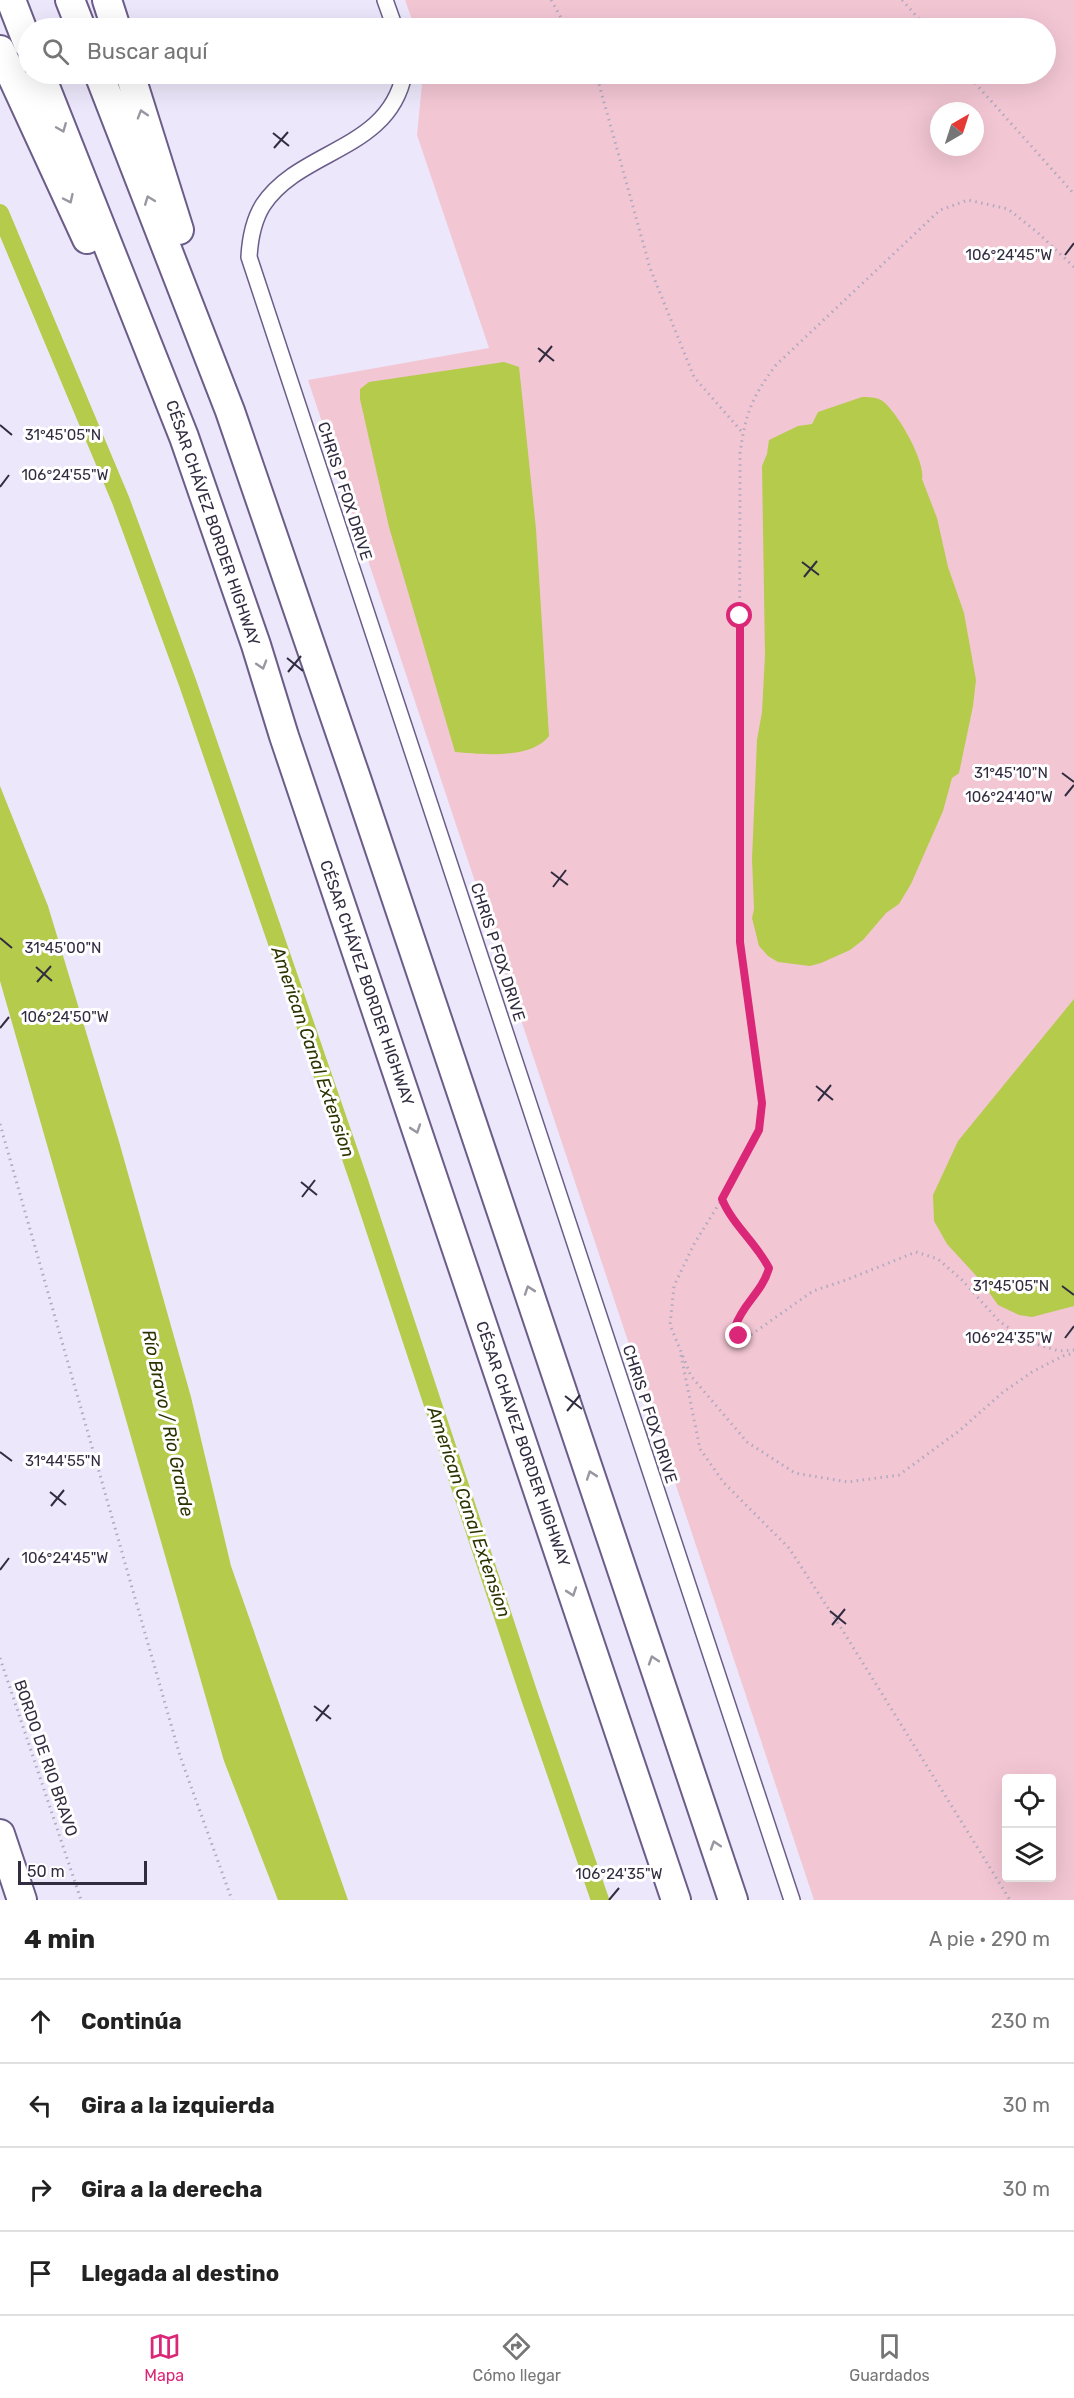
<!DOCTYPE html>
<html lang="es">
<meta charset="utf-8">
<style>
:root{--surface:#fff;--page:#f6f6f6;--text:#222;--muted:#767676;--line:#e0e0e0;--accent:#db2777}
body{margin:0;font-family:Rubik,sans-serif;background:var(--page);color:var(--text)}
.controls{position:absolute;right:18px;bottom:18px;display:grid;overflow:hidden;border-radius:6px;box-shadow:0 6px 24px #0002}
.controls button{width:54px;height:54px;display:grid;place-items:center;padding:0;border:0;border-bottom:2px solid var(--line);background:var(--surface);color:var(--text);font:30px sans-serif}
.compass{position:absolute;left:930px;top:102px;width:54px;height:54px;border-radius:50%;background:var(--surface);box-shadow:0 6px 24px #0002;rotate:39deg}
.scale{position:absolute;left:18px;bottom:15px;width:129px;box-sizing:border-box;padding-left:6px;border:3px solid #322c40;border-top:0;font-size:16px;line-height:21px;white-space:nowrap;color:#322c40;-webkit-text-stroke:4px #fff;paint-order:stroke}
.stop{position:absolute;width:18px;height:18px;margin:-14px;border:4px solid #db2777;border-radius:50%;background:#fff}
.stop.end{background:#db2777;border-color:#fff;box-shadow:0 2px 6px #0008}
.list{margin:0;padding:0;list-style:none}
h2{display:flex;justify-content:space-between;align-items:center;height:78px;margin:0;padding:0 24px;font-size:26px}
h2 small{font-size:20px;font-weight:400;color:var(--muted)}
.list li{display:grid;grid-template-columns:39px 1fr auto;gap:18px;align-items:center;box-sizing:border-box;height:84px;padding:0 24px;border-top:2px solid var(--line)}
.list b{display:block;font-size:22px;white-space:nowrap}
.list em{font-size:20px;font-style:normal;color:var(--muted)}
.icon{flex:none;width:33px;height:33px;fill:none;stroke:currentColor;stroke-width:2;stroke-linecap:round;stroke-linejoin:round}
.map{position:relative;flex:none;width:1074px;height:1900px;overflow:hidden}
.search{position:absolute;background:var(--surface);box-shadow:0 6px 24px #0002;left:18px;right:18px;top:18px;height:66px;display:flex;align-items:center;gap:15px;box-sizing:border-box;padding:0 21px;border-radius:33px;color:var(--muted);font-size:22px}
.sheet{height:414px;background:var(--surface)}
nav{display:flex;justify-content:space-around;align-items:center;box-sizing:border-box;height:84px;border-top:2px solid var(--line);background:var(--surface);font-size:16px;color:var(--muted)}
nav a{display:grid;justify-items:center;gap:3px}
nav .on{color:var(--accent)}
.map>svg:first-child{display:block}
.green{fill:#f3c6d4;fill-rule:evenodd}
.water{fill:#b5cb4b}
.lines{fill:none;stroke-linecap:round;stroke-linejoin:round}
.canal{stroke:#b5cb4b;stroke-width:18}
.street-casing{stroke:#6b5d89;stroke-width:18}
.highway-casing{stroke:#6b5d89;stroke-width:32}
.path{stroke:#b0aabe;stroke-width:3;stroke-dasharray:1.5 4.5;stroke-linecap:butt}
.street{stroke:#fff;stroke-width:15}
.highway{stroke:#fff;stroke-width:28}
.oneway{stroke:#9896a0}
.route{stroke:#db2777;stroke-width:8}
.ticks{fill:none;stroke:#322c40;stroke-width:2}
.labels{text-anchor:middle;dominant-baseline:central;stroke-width:6;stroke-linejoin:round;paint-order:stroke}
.street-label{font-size:16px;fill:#322c40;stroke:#fff}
.water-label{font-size:18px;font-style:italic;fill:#2c3300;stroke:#fff}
.ticks-label{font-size:15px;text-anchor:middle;fill:#322c40;stroke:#fff;stroke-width:6;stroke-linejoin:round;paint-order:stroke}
</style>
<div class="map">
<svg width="1074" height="1900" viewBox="0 0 1074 1900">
<rect width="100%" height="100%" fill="#ede7fb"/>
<!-- green -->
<path class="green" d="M405 0H1074V1900H814L308 380 489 348 417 135 423 74H1046V28H415ZM939 111H975V147H939ZM1006 1778H1052V1878H1006Z"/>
<!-- water -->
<path class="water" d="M504 362 519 367 521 385 536 529 549 736C531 760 481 754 455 752L389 527 360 399V389L369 382Z
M862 397C868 397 875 397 881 400 896 409 926 462 922 479L937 518 948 567 964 613 976 680 973 706 959 773 952 778 943 811 911 884 899 904 886 913 863 940 850 950 821 963 810 966 778 962 768 956 759 946 752 918 754 909 752 859 757 740 762 712 765 655 762 466 767 454 769 440 798 426 812 424 818 412Z
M0 786 48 906 118 1138 191 1397 231 1566 348 1900H278L224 1761 0 981Z
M1074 999V1306L1032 1317 1019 1315 998 1305 981 1281 947 1244 934 1221 933 1195 958 1141Z"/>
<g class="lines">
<!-- canal -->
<path class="canal" d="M0 213 121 501 188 684 359 1181 530 1698 600 1900"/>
<defs>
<path id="street" d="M385 0 395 28
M404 74C389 151 300 149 263 205 253 221 250 239 249 257L792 1900"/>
<path id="highway" d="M11 0 28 44
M70 0 81 28
M107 0 116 28
M0 50 87 239
M40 74 184 437 256 645 284 736 676 1900
M99 74 230 411 357 781 733 1900
M130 74 179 230
M0 1834 22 1900"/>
</defs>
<!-- street casing -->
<use href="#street" class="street-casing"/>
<!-- highway casing -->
<use href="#highway" class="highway-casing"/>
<!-- path -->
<path class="path" d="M551 0 567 28
M902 0 927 28
M593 74 599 84 650 268 694 377 742 432
M967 74 1074 194
M1074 267 1037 232 1008 209 968 200 940 210 776 365C752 397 745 414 740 454L739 942 762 1103 759 1130 722 1199 694 1244 674 1286 670 1325 691 1376 747 1442 795 1473 848 1482 899 1475 959 1431 1002 1393 1032 1372 1063 1356 1074 1353
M0 1124 180 1756 232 1900
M722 1199C732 1224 756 1243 769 1268 762 1293 744 1303 735 1327L739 1336 752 1334 813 1291 846 1280 916 1252 938 1259 962 1280 999 1321 1029 1342 1059 1351 1074 1350
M681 1355 700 1449 724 1483 789 1548 843 1631 1010 1900
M0 1658 81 1900"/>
<!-- street -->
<use href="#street" class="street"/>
<!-- highway -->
<use href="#highway" class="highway"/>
</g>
<!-- one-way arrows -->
<defs><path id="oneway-chevron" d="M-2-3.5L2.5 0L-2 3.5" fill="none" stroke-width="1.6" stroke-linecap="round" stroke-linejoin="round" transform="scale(1.5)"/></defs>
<g class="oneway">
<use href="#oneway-chevron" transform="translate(142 114) rotate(-107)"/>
<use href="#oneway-chevron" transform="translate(62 128) rotate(68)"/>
<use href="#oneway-chevron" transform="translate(69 199) rotate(65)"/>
<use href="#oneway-chevron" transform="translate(149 200) rotate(-111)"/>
<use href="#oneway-chevron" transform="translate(262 665) rotate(73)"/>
<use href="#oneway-chevron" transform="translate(416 1129) rotate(71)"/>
<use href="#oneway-chevron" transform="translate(529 1290) rotate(-109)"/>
<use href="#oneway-chevron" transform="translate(591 1475) rotate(-109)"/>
<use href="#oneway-chevron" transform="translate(572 1592) rotate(71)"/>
<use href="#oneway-chevron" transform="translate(653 1660) rotate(-108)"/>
<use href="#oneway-chevron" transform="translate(715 1845) rotate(-108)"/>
</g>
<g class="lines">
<!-- route -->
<path class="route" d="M739 1336 735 1327C743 1303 762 1293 769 1268 756 1243 732 1224 722 1199L759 1130 762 1103 740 942V616"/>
</g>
<!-- ticks -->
<path class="ticks" d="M273 133 289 146M274 148 288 132M1065 255 1074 243M538 348 554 361M539 362 552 346M0 425 12 435M0 487 9 475M802 562 819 575M804 577 817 561M287 658 303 671M288 672 301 656M1062 773 1074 782M1065 796 1074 785M551 872 568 885M553 887 566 870M0 938 12 948M36 967 52 981M37 982 51 966M0 1028 9 1017M816 1086 833 1100M818 1101 831 1085M301 1182 317 1195M302 1197 315 1180M1062 1286 1074 1295M1065 1338 1074 1326M565 1396 582 1409M567 1411 580 1395M0 1452 12 1461M50 1492 66 1505M51 1506 64 1490M0 1570 9 1558M830 1611 846 1624M832 1625 845 1609M314 1706 331 1719M316 1721 329 1705M609 1900 619 1888"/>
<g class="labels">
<!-- street labels -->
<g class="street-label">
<text transform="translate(345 491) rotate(72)">CHRIS P FOX DRIVE</text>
<text transform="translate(213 523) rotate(71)">CÉSAR CHÁVEZ BORDER HIGHWAY</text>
<text transform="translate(498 952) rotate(72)">CHRIS P FOX DRIVE</text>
<text transform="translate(367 983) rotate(71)">CÉSAR CHÁVEZ BORDER HIGHWAY</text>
<text transform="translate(650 1414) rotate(72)">CHRIS P FOX DRIVE</text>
<text transform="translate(523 1444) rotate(71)">CÉSAR CHÁVEZ BORDER HIGHWAY</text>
<text transform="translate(46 1758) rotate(71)">BORDO DE RIO BRAVO</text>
</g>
<!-- water labels -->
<g class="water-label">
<text transform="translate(313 1052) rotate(71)">American Canal Extension</text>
<text transform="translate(168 1423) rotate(78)">Río Bravo / Rio Grande</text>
<text transform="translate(469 1512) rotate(71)">American Canal Extension</text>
</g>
</g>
<g class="ticks-label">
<text x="1009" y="260">106°24'45"W</text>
<text x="63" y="440">31°45'05"N</text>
<text x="65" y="480">106°24'55"W</text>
<text x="1011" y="778">31°45'10"N</text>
<text x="1009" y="802">106°24'40"W</text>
<text x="63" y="953">31°45'00"N</text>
<text x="65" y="1022">106°24'50"W</text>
<text x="1011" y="1291">31°45'05"N</text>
<text x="1009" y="1343">106°24'35"W</text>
<text x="63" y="1466">31°44'55"N</text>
<text x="65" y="1563">106°24'45"W</text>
<text x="619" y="1879">106°24'35"W</text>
</g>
</svg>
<div class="controls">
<button><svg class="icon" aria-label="locate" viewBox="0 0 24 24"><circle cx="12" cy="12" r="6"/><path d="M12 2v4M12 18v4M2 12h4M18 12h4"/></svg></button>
<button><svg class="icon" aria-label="layers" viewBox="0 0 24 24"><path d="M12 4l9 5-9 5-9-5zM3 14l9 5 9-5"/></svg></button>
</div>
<svg class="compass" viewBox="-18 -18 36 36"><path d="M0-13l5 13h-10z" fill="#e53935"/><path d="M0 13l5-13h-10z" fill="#767676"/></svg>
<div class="scale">50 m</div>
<div class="stop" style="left:740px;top:616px"></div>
<div class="stop end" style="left:739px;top:1336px"></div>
<div class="search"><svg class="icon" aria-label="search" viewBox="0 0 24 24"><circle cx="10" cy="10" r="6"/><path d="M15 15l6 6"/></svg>Buscar aquí</div>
</div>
<section class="sheet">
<h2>4 min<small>A pie · 290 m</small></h2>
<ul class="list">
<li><svg class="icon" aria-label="ahead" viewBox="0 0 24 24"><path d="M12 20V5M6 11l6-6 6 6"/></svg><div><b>Continúa</b></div><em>230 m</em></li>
<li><svg class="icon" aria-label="left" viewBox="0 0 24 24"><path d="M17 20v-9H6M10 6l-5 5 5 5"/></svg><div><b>Gira a la izquierda</b></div><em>30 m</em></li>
<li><svg class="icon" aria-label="right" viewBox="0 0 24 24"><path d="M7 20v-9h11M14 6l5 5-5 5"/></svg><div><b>Gira a la derecha</b></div><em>30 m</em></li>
<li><svg class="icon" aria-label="arrive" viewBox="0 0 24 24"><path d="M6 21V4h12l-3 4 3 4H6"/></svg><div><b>Llegada al destino</b></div></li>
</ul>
</section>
<nav>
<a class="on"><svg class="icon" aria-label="map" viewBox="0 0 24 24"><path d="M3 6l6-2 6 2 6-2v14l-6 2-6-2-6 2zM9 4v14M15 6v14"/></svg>Mapa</a>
<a><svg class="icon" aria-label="directions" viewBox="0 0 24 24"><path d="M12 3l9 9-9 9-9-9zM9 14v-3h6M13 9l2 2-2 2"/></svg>Cómo llegar</a>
<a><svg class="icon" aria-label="saved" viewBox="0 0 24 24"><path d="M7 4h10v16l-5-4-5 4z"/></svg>Guardados</a>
</nav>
